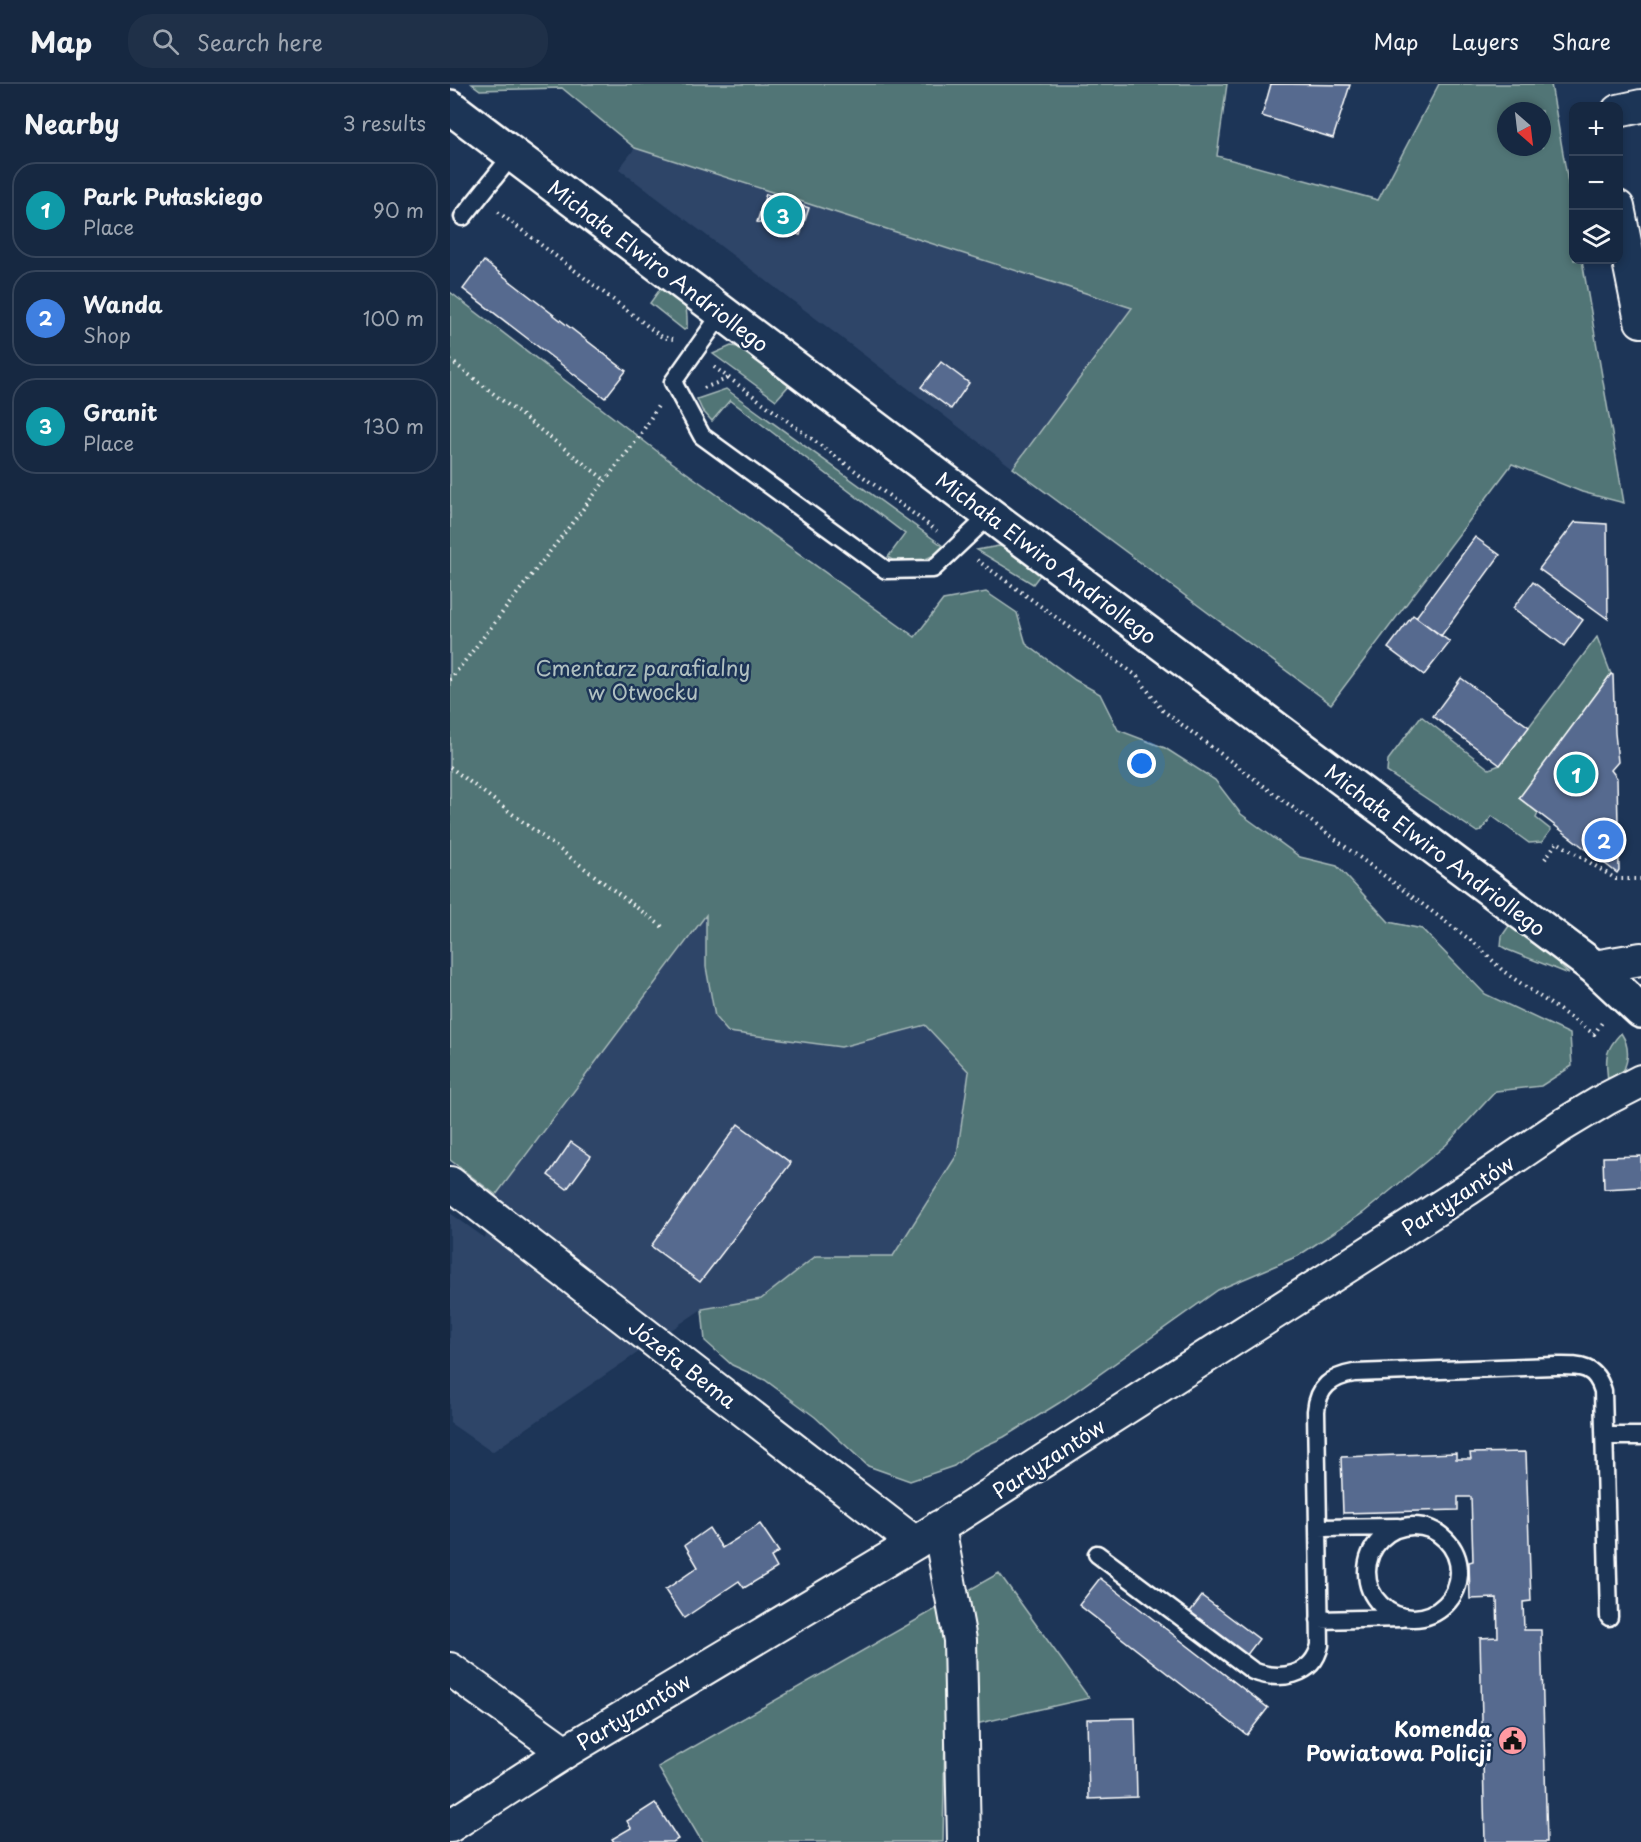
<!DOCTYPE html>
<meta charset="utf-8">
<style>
:root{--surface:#162841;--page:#1f3048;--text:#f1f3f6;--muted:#9ea6b1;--line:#35445a;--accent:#ff9aa2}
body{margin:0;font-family:"Playpen Sans",sans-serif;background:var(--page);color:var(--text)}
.controls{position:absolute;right:18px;top:18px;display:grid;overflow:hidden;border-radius:12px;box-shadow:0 3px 9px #0003}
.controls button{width:54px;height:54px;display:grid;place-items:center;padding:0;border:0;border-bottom:2px solid var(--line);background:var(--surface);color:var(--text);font:30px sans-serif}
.compass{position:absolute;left:1047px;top:18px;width:54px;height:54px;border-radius:50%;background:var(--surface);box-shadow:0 3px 9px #0003;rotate:152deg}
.you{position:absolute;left:692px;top:680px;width:21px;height:21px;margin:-15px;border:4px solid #fff;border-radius:50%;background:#1a73e8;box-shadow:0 0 0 9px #1a73e833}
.badge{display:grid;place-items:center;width:39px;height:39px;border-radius:50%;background:var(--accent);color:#fff;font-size:20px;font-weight:700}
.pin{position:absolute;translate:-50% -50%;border:3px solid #fff;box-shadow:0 2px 6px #0006}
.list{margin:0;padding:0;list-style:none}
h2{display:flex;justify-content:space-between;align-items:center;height:78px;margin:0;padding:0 24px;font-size:26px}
h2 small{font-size:20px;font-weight:400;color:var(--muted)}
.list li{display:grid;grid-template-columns:39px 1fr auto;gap:18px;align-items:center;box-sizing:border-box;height:96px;margin:0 12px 12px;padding:0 12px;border:2px solid var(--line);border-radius:24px}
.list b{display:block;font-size:22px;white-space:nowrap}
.list p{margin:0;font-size:20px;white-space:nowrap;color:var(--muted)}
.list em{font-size:20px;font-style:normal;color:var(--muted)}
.icon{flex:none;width:33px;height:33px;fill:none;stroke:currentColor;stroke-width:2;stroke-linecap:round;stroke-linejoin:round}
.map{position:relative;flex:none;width:1191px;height:1758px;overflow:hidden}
header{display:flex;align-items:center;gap:36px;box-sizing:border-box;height:84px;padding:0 30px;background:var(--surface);border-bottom:2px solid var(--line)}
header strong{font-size:28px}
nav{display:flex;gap:33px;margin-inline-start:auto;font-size:21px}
.search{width:420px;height:54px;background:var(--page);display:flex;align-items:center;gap:15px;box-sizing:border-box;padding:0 21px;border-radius:24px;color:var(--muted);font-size:22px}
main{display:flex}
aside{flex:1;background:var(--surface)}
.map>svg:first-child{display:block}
.built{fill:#2e4568}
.green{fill:#517576;stroke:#a8baba;stroke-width:1.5;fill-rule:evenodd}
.building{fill:#576b8f;stroke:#fff;stroke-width:1.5}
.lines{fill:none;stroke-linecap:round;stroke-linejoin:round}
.service-casing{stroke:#fff;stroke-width:21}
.minor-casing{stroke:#fff;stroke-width:36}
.tertiary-casing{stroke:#fff;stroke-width:38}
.path{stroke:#fff;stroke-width:4;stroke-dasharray:1.5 4.5;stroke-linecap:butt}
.service{stroke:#1d3557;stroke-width:16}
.minor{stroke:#1d3557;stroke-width:32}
.tertiary{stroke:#1d3557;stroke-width:33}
.labels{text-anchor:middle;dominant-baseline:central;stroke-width:5;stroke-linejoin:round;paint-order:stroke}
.street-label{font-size:21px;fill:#fff;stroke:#1d3557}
.park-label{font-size:21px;fill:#b1c1c1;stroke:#1d3557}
.poi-label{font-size:21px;font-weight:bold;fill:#fff;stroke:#1d3557;text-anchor:end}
</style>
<header>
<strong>Map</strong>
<div class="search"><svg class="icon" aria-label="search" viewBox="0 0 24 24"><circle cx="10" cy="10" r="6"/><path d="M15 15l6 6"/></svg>Search here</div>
<nav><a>Map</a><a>Layers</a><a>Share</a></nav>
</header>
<main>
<aside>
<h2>Nearby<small>3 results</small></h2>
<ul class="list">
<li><span class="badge" style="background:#0f9aa8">1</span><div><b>Park Pułaskiego</b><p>Place</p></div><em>90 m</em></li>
<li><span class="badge" style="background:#3f7fe0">2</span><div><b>Wanda</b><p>Shop</p></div><em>100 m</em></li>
<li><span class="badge" style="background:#0f9aa8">3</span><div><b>Granit</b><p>Place</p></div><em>130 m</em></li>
</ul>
</aside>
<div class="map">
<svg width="1191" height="1758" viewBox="0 0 1191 1758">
<rect width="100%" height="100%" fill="#1d3557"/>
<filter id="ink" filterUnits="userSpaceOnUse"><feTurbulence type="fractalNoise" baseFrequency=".0167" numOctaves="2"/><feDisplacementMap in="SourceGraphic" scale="12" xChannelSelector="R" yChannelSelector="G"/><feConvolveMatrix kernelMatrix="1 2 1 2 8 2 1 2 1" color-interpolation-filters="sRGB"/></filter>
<g filter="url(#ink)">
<!-- built -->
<path class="built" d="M185 64 683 224 563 384 169 85Z
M257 830 256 883 265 933 278 948 391 963 475 941 519 987 507 1071 443 1172H366L311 1215 252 1225 42 1368 0 1339V1129L35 1154 46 1111Z"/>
<!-- green -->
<path class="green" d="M22 0H777L767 72 928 116 989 0H1101L1123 127 1124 176H1132L1174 419 1132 408 1062 380 881 620 563 384 682 224 185 64 112 4 30 6ZM1056 27H1092V63H1056Z
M216 197C234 216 238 217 237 244L234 246 200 219Z
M0 208 216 374 465 553 493 516 536 508 567 529 576 560 625 596 650 610 668 646 715 664 765 696 791 730 850 773 887 782 939 838 972 845 1035 910 1120 950 1122 982 1091 1002 1046 1007 996 1061 913 1129 848 1172 768 1206 609 1319 554 1353 520 1369 504 1382 460 1397 418 1382 365 1333 315 1296 282 1281 255 1257 252 1225 311 1215 366 1172H443L507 1071 519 988 475 941 391 963 278 948 265 933 256 883V831L46 1111 0 1076Z
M281 262 295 264 341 299 326 316 263 270Z
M276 305 493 462 491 468 471 477 447 479 438 473 455 450 280 316 262 337 252 326 247 315Z
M549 462 562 465 593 487 583 500 527 466Z
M1147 553 1161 590 1069 714 1088 729 1086 734 1101 746 1092 758 1079 759 1042 732 1031 747 1027 748 937 688 938 676 971 632 1039 685 1050 681Z
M1061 839 1082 853 1119 890 1058 866 1051 862 1052 852Z
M1171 949C1181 964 1179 981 1168 995L1158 996C1155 973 1155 966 1171 949Z
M549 1489 639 1614 495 1647 493 1758H252L208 1683Z"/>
<!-- building -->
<path class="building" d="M821 0 900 1 883 54 812 32Z
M316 110 359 124 350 151 307 138Z
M34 177 176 287 155 314 13 205Z
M491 278 519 299 501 325 471 303Z
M1125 438 1157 440 1158 535 1089 485Z
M1025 453 1050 471 991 552 966 533Z
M1083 498 1133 536 1114 562 1063 524Z
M963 531 1000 558 974 591 938 564Z
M1161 590 1163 591 1165 649 1168 678 1161 686 1167 694 1169 786 1167 789 1069 714Z
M1011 594 1079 643 1050 681 983 632Z
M288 1040 341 1079 250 1198 201 1162Z
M121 1058 141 1072 117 1105 98 1091Z
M1191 1072V1103L1154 1105 1153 1073Z
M1076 1368 1081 1517 1073 1518 1074 1546H1091L1097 1758H1035L1030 1554 1048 1553 1047 1514 1020 1515 1019 1478 1023 1477 1021 1413H1008V1426L893 1429 891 1373 1006 1369V1375H1021L1020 1369Z
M310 1440 329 1468 321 1473 327 1484 294 1504 289 1497 234 1534 215 1506 248 1483 235 1461 259 1444 272 1464Z
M650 1494 818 1624 797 1651 629 1521Z
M752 1512 809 1555 796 1572 739 1529Z
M685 1634 687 1713 639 1715 637 1635Z
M205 1719 228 1755 223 1758H164L162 1755 181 1744 177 1737Z"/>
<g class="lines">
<defs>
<path id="service" d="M13 133 63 70
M272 229 223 298 252 352 436 486 483 485 540 431
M1155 1352H1191
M917 1488a46 46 0 1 1 92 0a46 46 0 1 1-92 0Z
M868 1444 948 1443
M647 1470 803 1587C829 1597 863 1593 870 1561L866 1327C868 1303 881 1293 904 1289L1105 1282C1129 1282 1145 1280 1153 1307L1159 1533
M869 1536 952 1534"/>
<path id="minor" d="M1168 27 1191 22
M1168 123 1191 237
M1144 883 1191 875
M0 1099 465 1459
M489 1443 510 1556 514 1758
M0 1585 115 1668
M0 1742 115 1668 465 1459 1018 1105 1111 1042 1156 1015 1191 997"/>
<path id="tertiary" d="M0 23 540 431 1144 883 1191 927"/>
</defs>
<!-- service casing -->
<use href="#service" class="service-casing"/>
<!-- minor casing -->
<use href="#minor" class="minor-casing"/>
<!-- tertiary casing -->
<use href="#tertiary" class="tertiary-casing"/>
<!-- path -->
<path class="path" d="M48 128 212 253 223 255
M0 276 155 396
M264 283 487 447
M254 304 279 294
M527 476 687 592 712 626 1027 861 1053 887 1144 950 1153 937
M0 596 189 353 208 322
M0 683 214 844
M1095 775 1107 758 1166 795H1191"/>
<!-- service -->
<use href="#service" class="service"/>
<!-- minor -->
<use href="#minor" class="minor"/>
<!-- tertiary -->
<use href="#tertiary" class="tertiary"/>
</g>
</g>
<!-- icons -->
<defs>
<symbol id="civic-disc" viewBox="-11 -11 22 22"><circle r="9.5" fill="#ff9aa2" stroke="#1d3557"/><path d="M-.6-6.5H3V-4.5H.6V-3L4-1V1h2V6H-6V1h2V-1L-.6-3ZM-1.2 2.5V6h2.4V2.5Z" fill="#111"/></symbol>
</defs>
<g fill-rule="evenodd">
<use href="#civic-disc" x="1046" y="1640" width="33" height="33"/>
</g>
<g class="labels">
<!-- street labels -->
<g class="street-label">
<text transform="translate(209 181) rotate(37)">Michała Elwiro Andriollego</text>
<text transform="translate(597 473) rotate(37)">Michała Elwiro Andriollego</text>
<text transform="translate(986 765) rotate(37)">Michała Elwiro Andriollego</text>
<text transform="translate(1007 1111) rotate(-33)">Partyzantów</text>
<text transform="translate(233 1279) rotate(38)">Józefa Bema</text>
<text transform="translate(598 1374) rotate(-33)">Partyzantów</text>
<text transform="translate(183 1627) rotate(-31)">Partyzantów</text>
</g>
<!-- park labels -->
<g class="park-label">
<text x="193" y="583">Cmentarz parafialny<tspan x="193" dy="24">w Otwocku</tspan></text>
</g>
<!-- poi labels -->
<g class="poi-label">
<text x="1042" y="1644">Komenda<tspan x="1042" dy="24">Powiatowa Policji</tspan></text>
</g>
</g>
</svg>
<div class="controls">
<button>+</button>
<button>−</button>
<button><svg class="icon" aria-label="layers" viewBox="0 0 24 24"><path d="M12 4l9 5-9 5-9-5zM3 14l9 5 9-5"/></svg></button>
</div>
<svg class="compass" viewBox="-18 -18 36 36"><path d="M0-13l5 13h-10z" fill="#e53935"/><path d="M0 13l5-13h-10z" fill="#9ea6b1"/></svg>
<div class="you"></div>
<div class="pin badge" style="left:1126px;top:690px;background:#0f9aa8">1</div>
<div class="pin badge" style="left:1154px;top:756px;background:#3f7fe0">2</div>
<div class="pin badge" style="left:333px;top:131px;background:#0f9aa8">3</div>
</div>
</main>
